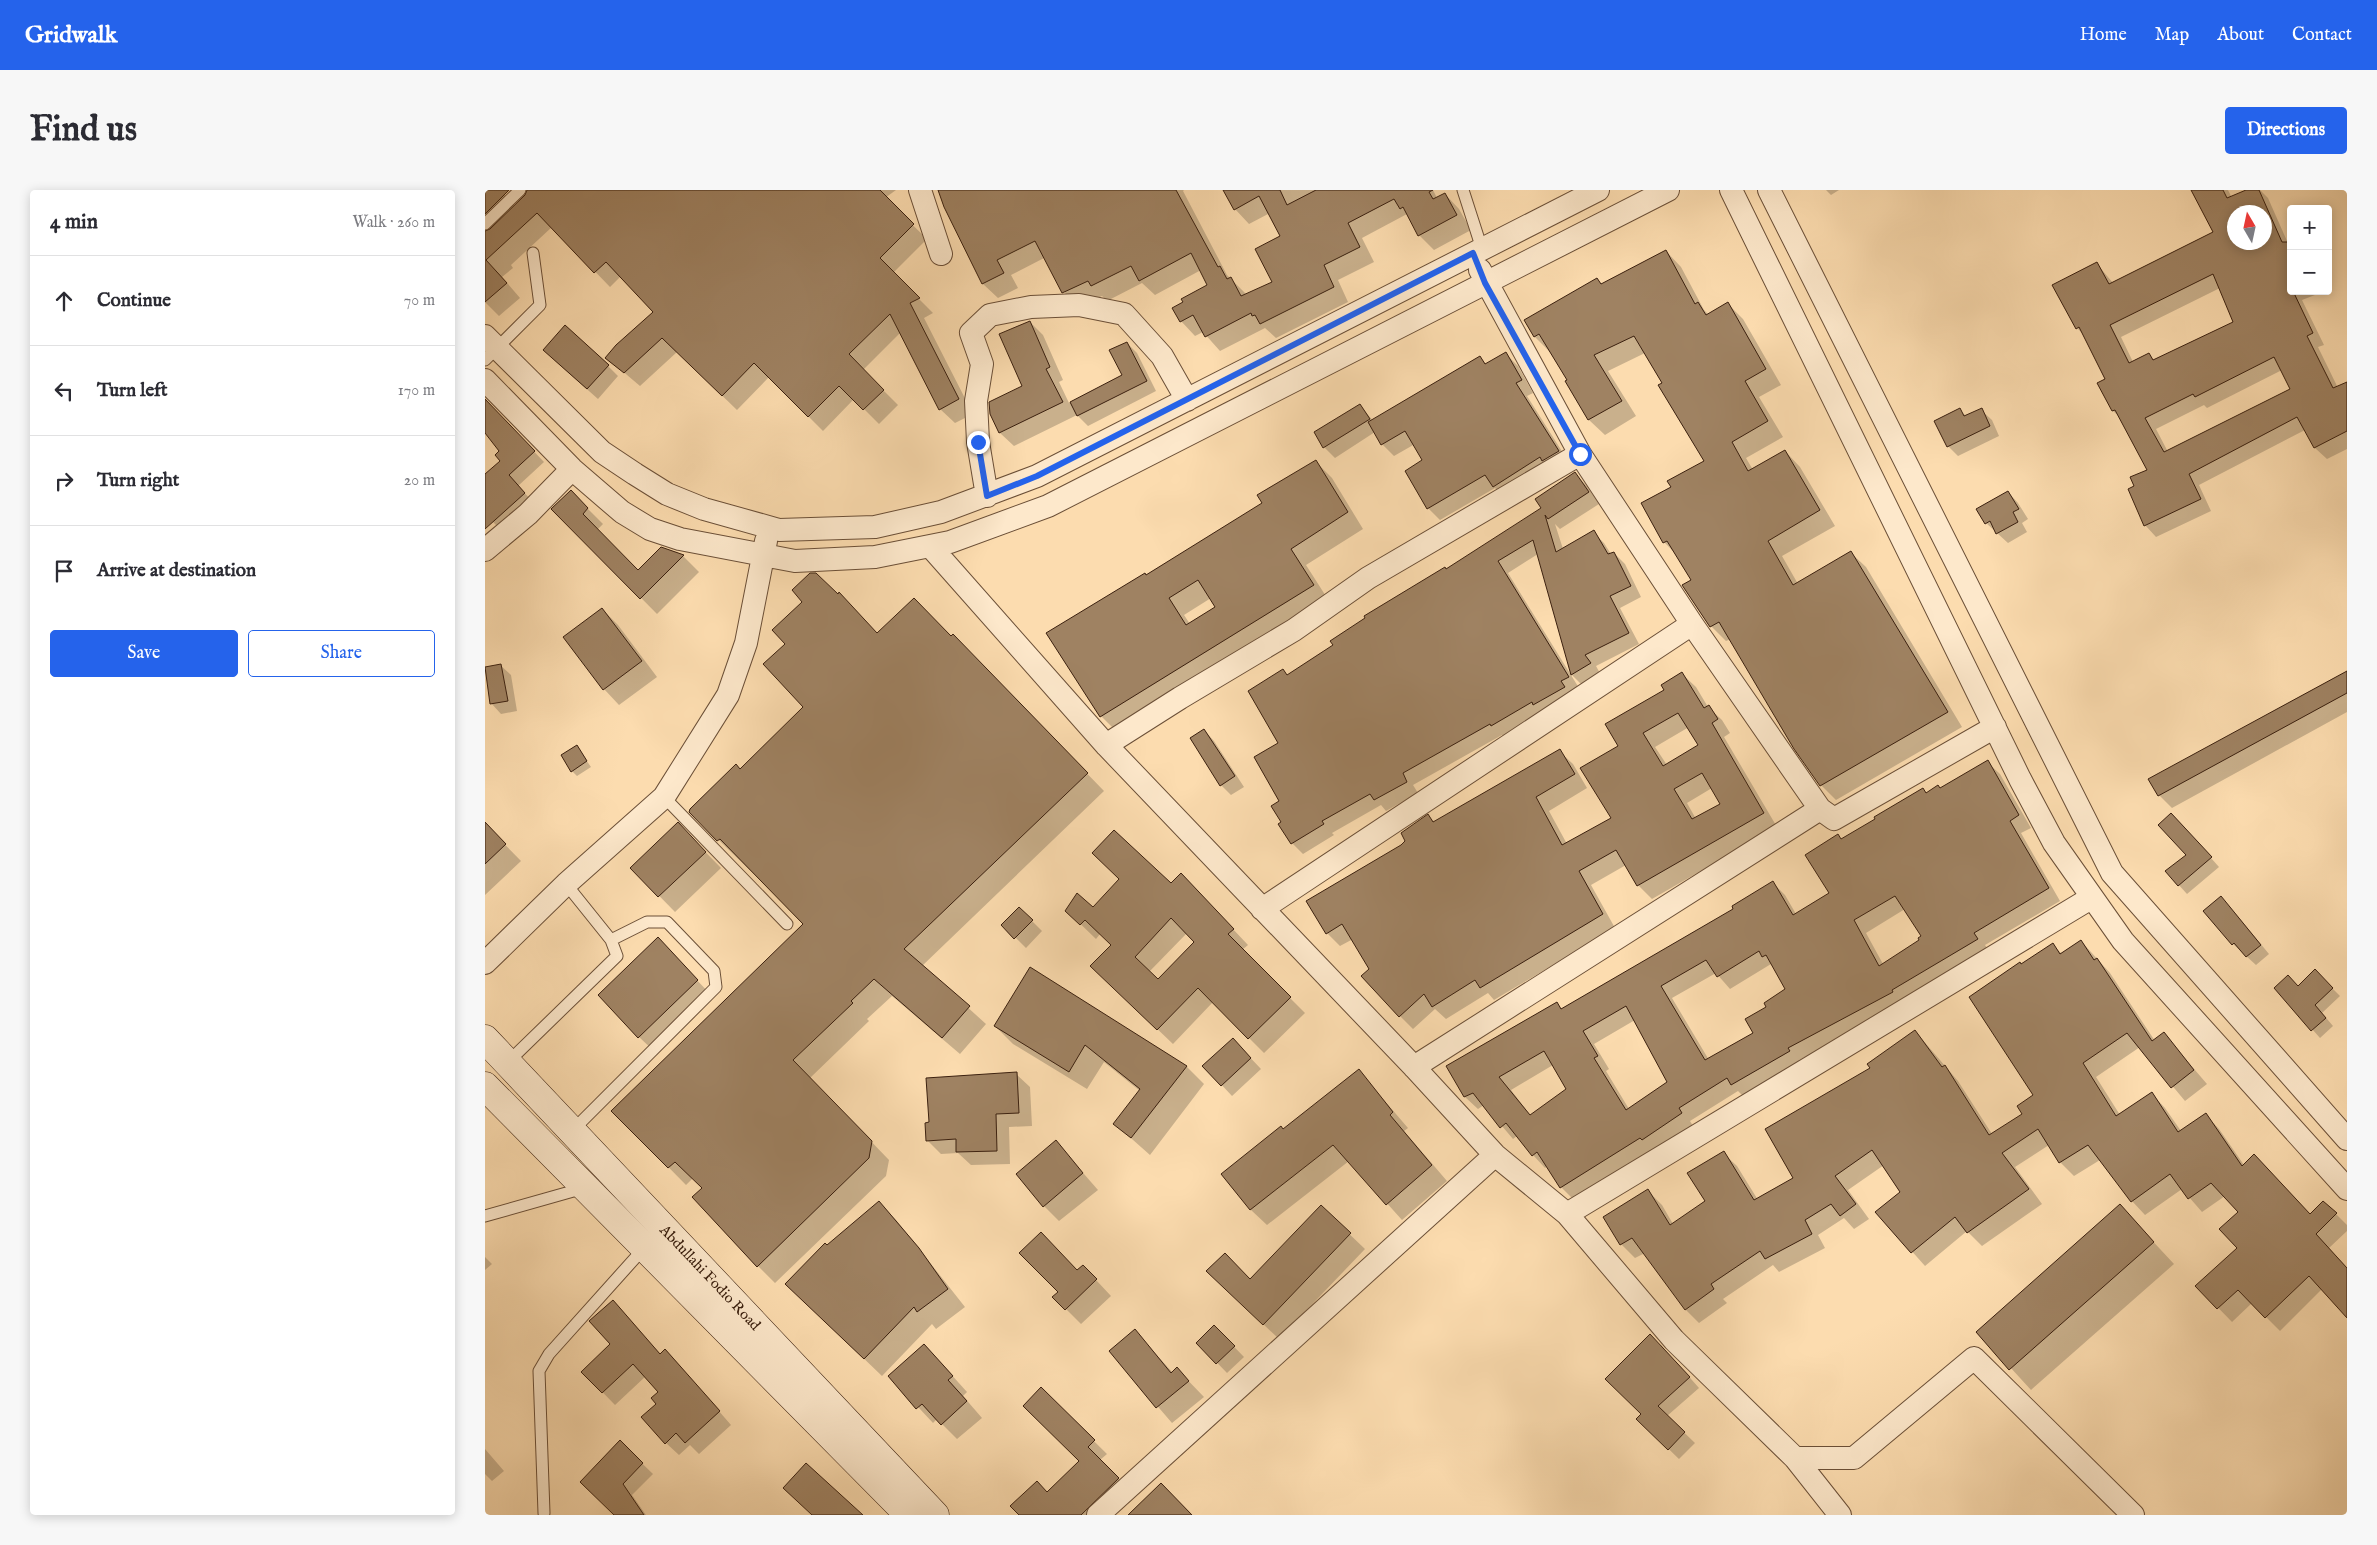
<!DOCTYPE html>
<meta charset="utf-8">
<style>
:root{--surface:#fff;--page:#f7f7f7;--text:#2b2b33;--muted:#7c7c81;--line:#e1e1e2;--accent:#2563eb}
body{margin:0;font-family:"IM FELL English",serif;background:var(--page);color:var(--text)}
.controls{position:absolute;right:15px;top:15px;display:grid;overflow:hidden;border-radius:5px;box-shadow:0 2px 12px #0003}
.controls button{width:45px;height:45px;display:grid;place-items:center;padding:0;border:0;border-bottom:1px solid var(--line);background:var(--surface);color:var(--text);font:25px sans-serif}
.compass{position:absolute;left:1742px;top:15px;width:45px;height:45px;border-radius:50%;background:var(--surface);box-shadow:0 2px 12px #0003;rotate:351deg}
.stop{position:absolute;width:15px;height:15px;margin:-11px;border:4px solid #2563eb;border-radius:50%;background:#fff}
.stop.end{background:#2563eb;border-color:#fff;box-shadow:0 1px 5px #0008}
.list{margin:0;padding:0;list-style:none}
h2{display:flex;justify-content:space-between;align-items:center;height:65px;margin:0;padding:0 20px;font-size:21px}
h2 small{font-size:16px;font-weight:400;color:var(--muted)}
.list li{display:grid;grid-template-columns:32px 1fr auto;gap:15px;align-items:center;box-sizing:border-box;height:90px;padding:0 20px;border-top:1px solid var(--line)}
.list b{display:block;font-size:19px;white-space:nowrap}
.list em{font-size:16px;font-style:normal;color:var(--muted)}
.actions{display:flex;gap:10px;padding:15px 20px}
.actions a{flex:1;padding:11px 0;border:1px solid var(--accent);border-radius:5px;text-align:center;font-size:18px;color:var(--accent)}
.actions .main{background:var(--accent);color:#fff}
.icon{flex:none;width:28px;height:28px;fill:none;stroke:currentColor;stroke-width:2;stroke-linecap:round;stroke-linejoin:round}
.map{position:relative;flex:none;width:1862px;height:1325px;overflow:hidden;border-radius:5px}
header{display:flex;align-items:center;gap:30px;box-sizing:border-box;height:70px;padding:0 25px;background:var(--accent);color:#fff}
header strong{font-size:24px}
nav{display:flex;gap:28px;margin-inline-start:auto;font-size:18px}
.intro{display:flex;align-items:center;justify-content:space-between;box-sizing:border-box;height:120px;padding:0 30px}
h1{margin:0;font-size:35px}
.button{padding:12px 22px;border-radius:5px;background:var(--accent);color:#fff;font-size:18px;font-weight:700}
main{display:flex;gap:30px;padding:0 30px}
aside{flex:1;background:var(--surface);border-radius:5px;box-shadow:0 2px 12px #0003}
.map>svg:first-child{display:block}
.shadow{fill:#0003;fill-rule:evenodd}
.building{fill:#9f8262;stroke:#3b200f;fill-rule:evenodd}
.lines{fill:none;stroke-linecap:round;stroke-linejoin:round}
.lane-casing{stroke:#6b4f37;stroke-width:13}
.street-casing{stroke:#6b4f37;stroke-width:24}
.secondary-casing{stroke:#3b200f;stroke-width:29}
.lane{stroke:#fde8cb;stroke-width:11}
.street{stroke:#fde8cb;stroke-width:22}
.secondary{stroke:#fde8cb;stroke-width:28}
.route{stroke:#2563eb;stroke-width:6}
.labels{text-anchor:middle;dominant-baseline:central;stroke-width:4;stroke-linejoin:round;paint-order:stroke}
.street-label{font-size:15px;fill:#3b200f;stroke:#fde8cb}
</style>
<header>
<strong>Gridwalk</strong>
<nav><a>Home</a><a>Map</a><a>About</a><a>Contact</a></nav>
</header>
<div class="intro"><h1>Find us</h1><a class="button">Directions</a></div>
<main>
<aside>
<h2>4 min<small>Walk · 260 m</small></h2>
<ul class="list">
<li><svg class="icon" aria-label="ahead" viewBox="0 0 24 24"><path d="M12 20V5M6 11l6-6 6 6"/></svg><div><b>Continue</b></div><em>70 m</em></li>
<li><svg class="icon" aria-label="left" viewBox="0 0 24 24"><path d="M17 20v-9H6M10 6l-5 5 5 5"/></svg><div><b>Turn left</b></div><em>170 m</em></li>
<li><svg class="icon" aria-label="right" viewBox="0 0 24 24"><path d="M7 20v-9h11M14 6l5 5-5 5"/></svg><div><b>Turn right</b></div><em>20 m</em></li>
<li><svg class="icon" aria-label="arrive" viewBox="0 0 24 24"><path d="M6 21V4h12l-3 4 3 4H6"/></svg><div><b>Arrive at destination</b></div></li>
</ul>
<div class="actions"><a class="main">Save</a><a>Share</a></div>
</aside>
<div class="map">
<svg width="1862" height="1325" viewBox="0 0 1862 1325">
<rect width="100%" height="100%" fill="#fcdcaf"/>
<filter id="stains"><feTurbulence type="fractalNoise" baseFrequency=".004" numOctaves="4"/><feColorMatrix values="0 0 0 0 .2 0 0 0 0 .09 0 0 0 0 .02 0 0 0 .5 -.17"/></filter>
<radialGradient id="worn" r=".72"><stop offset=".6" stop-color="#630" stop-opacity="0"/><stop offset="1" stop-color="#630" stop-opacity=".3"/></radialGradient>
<!-- shadow -->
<path class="shadow" d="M0 0H15L30 16 47 0H411L400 8 442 49 408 83 448 123 439 128 488 224 470 233 455 219 416 142 378 180 413 215 394 234 369 209 338 241 284 187 252 220 192 162 155 196 122 168 170 122 136 86 125 97 67 37 26 75 28 78 17 87 35 108 14 126 0 112Z
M454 0H699L698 1 742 85 762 105 788 92 797 47 785 23 764 34 750 19 739 0H948L952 8 960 4 974 19 986 40 949 60 934 45 922 24 877 48 889 72 853 90 863 112 791 148 780 138 735 161 718 142 710 146 696 131 724 96 716 80 670 105 657 93 622 111 617 106 594 117 579 102 561 67 526 85 533 98 513 108 498 94 460 16Z
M1341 0H1354L1346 5Z
M1708 0H1743L1747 8 1764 0H1775L1783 8 1806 60V101H1828L1830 105 1817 110 1839 155 1833 157 1853 198 1862 193V259L1842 269 1830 258 1820 240 1714 295 1726 321 1671 347 1660 335 1650 297 1664 280 1637 229 1628 221 1614 193 1622 189 1600 146 1592 138 1569 96 1612 74 1628 93 1729 42ZM1750 22H1780V52H1750ZM1735 98 1750 133 1670 171 1664 165 1648 172 1636 147ZM1797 180 1807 199 1683 262 1671 239 1719 215 1722 218Z
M1181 61 1196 77 1219 120 1224 125 1243 114 1258 129 1296 195 1274 207 1298 247 1261 268 1268 280 1300 261 1315 277 1350 336 1297 366 1313 394 1365 362 1381 377 1477 537 1351 610 1336 595 1246 449 1241 451 1226 436 1208 391 1191 364 1179 352 1188 298 1221 271 1160 163 1123 181 1151 226 1120 245 1104 230 1081 191 1084 190 1065 162 1050 147 1040 130 1112 90 1118 95Z
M545 132 558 145 578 190 574 192 584 213 638 186 642 153 652 163 671 201 603 236 592 225 529 256 515 243 506 224 539 197Z
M1021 164 1033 176 1048 203 1042 206 1085 274 1021 308 1010 298 955 330 943 318 939 271 930 254 909 266 897 254 890 242 850 268 839 257 830 243 875 215 888 231 995 167 1001 174Z
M69 170 123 176 133 186 113 209Z
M0 210 59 272 33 296 50 314 18 342 0 324V285L16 271V261L0 241Z
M1475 220 1482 227 1496 220 1507 230 1514 246 1473 266 1463 256Z
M831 272 847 288 878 339 821 375 844 411 632 542 616 526 661 386 779 313ZM726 408 732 417 705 434 699 425Z
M1090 284 1101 295 1114 314 1075 339 1070 334 1078 359 1108 342 1119 353 1126 364 1129 363 1140 374 1156 407 1135 418 1154 454 1111 476 1116 485 1098 496 1087 485 1053 364 1023 383 1094 498 1018 546 1017 545 928 595 933 603 901 621 896 615 847 643 849 645 818 664 807 653 796 611 795 554 798 481 803 486 1058 318Z
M86 302 118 334 112 340 154 382 177 358 196 364 214 382 172 424 68 319Z
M1523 302 1533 313 1543 329 1537 333 1542 342 1523 353 1501 333Z
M117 419 133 435 172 487 134 515 119 499Z
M393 445 466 448 485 463 619 601 437 776 501 834 475 864 407 806 382 829 384 831 325 888 404 970 401 986 290 1093 273 1076 218 998 208 988 201 995 128 921 320 734 205 622 255 580Z
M15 475 26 485 32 521 16 524 6 513 0 478Z
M1862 482V522L1687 618 1674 605Z
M1197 484 1211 497 1223 517 1237 530 1245 543 1239 547 1292 637 1167 709 1153 695 1141 675 1106 695 1130 738 1009 810 1003 803 961 829 950 819 928 839 915 826 868 749 855 756 842 743 943 626 950 632 1074 561 1088 574 1102 598 1064 621 1082 654 1128 629 1135 556ZM1204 537 1215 556 1182 575 1170 557ZM1227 598 1236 614 1211 629 1202 613Z
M719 540 729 551 759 597 746 605 736 595Z
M92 557 106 577 92 586 87 581Z
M1502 572 1515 584 1546 638 1536 643 1575 711 1500 755 1504 761 1419 815 1314 870 1316 874 1259 907 1253 901 1205 931 1208 936 1088 1009 1076 997 1062 976 1060 978 1048 965 1032 946 1028 949 999 915 993 919 980 907 963 877 1071 813 1077 819 1250 719 1288 693 1300 705 1311 724 1345 703 1356 650 1392 630 1438 599 1442 603 1455 599ZM1420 719 1437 746 1436 750 1398 774 1381 743ZM1286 774 1302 799 1283 817 1270 843 1224 870 1187 808 1231 783 1245 799ZM1150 830 1184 892 1144 919 1121 881 1124 879 1109 854ZM1068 875 1083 900 1046 926 1026 900Z
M1695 633 1734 677 1702 704 1682 682 1702 665Z
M0 634 36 671 0 705Z
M193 634 236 678 190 722 147 678Z
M686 694 711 700 763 755 757 760 820 823 779 863 728 812 688 854 622 791 627 755 615 744 611 749 582 721 608 719ZM702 743 711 752 673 791 664 782Z
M1745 717 1784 764 1771 775 1748 754Z
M534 718 557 741 541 758 518 735Z
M1596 751 1625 783 1670 851 1679 844 1722 894 1700 911 1655 857 1611 887 1635 925 1667 904 1680 918 1696 941 1721 925 1734 939 1759 975 1826 1025 1838 1013 1851 1024 1862 1035V1041L1844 1058 1862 1078V1127L1837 1099 1795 1141 1767 1113 1747 1132 1712 1096 1753 1058 1755 1022 1740 1006 1717 1022 1697 999 1660 1025 1647 1011 1615 970 1589 986 1575 972 1564 955 1530 977 1557 1014 1497 1056 1482 1041 1440 1076 1392 1022 1416 1002 1399 975 1363 1000 1384 1029 1369 1039 1359 1028 1333 1045 1340 1058 1294 1082 1288 1075 1238 1109 1242 1113 1214 1133 1201 1120 1160 1063 1150 1068 1136 1054 1120 1027 1163 1001 1177 1015 1188 1034 1221 1012 1238 963 1252 976 1273 1010 1310 988 1387 879 1430 841 1473 891 1507 944 1538 924 1550 906 1536 776 1568 755 1577 764Z
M188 765 228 807 170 862 154 847Z
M1830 781 1855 806 1837 823 1848 836 1835 848 1791 798 1813 797Z
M510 836 702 877 719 894 665 965 630 934 655 901 619 872 602 899 528 854Z
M758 860 776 879 747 906 719 876Z
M874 881 923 938 919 941 962 991 917 1030 864 971 782 1035 766 1020 738 984 799 940Z
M531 884 545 897 547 936 524 937 525 974 486 975 473 963 456 964 443 951Z
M571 952 613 1000 574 1031 559 1016Z
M394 1013 412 1031 480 1117 451 1139 447 1134 397 1186 320 1112 342 1056Z
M1635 1016 1689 1074 1546 1200 1493 1142Z
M836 1017 880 1059 794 1149 738 1096 765 1091Z
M0 1067 7 1074 0 1080Z
M598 1076 626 1106 596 1134 569 1107Z
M128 1112 176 1165 193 1174 246 1235 214 1264 205 1255 194 1265 181 1253 172 1214 175 1202 161 1186 130 1215 98 1182 126 1154Z
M729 1136 759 1167 742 1183 713 1153Z
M650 1141 688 1183 692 1179 719 1207 687 1233 625 1161Z
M1176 1155 1214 1198 1182 1226 1210 1253 1194 1269 1163 1239Z
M455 1172 482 1202 478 1206 497 1228 472 1249 452 1229 448 1233 405 1187Z
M556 1199 622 1264 615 1270 646 1302 622 1325H537L596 1272Z
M135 1252 168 1284 147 1305 161 1325H135Z
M0 1259 19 1281 7 1291 0 1284Z"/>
<!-- building -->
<path class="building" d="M0 0H24L0 24Z
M42 0H395L429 34 395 68 435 108 425 113 474 209 454 220 405 124 364 164 399 200 378 220 354 196 323 227 269 173 237 206 177 148 139 183 120 168 131 155 168 122 121 72 109 83 52 23 1 70 22 93 0 112V41L5 39 40 5Z
M453 0H691L733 77 735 76 742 89 746 87 756 106 787 92 770 59 795 46 774 6 749 20 738 0H795L802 15 831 0H948L944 2 948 9 960 3 972 25 933 46 918 17 915 19 909 9 863 33 875 57 839 75 849 97 775 134 770 125 767 126 766 123 720 147 708 125 695 132 687 118 698 112 696 109 722 95 706 63 654 91 646 76 606 96 603 91 577 103 550 51 512 70 519 83 497 94 459 17Z
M1706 0H1738L1742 8 1761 0H1774L1797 52H1806V101H1808L1828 143 1822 146 1848 198 1862 192V241L1829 258 1812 227 1704 284 1716 309 1659 336 1643 299 1649 296 1645 287 1662 280 1630 220 1627 221 1612 193 1620 189 1594 137 1591 139 1567 95 1612 72 1624 94 1728 42ZM1750 22H1780V52H1750ZM1728 84 1748 132 1668 170 1664 163 1644 173 1625 135ZM1789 167 1805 199 1679 262 1660 228 1708 204 1710 207Z
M1181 60 1210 114 1213 112 1221 125 1243 112 1281 179 1260 191 1283 231 1247 252 1263 281 1300 260 1335 320 1283 351 1308 395 1366 361 1463 522 1335 596 1309 559 1234 432 1225 437 1197 395 1206 390 1182 351 1178 353 1156 313 1186 297 1182 291 1219 271 1173 195 1177 193 1149 146 1109 165 1137 211 1103 230 1080 191 1082 190 1054 144 1049 147 1039 130 1112 88 1116 94Z
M545 131 565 177 561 179 578 212 514 243 505 224 504 212 537 196 514 144Z
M80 135 124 175 102 199 58 160Z
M642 152 662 191 592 226 585 212 637 185 624 160Z
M1021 162 1037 190 1031 193 1074 261 1057 271 1055 267 1008 297 1000 285 942 319 920 281 937 270 920 241 896 255 883 232 995 166 1000 174Z
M0 209 50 261 24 285 40 303 0 339V284L15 271 10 265 14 261 0 243Z
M875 214 885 229 838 258 829 242Z
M1475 218 1479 226 1497 218 1505 236 1462 257 1449 231Z
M831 270 863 322 806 359 829 395 615 527 561 443 660 383 661 385 777 313 772 305ZM713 390 730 417 701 435 684 408Z
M1090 282 1104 302 1063 329 1060 325 1071 362 1109 340 1123 364 1129 362 1146 396 1125 406 1144 443 1100 465 1106 473 1086 485 1048 350 1013 371 1084 487 1076 491 1080 497 1048 515 1047 512 1006 536 1005 534 918 583 922 592 889 610 885 604 837 631 839 634 806 654 793 634 796 632 786 616 794 611 769 567 793 553 763 501 798 479 802 485 848 455 845 451 880 428 879 426 960 377 961 379 1056 318 1050 309Z
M86 300 103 318 98 324 153 380 176 357 199 365 155 409 66 319Z
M1523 301 1534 319 1528 322 1533 332 1511 344 1505 331 1500 334 1491 319Z
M325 383H331L353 404 354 402 392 443 429 408 466 446 468 444 603 583 419 759 485 816 457 848 389 789 366 811 368 813 308 870 387 951 384 968 272 1077 207 1007 217 998 190 972 183 978 126 921 318 734 235 649 232 651 204 622 205 619 251 574 255 579 318 517 278 474 300 454 287 440 317 412 307 400Z
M117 418 157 471 118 500 78 447Z
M16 474 23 511 5 514 0 477Z
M1862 481V503L1673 606 1663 589Z
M1197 482 1219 518 1224 515 1233 529 1227 533 1279 623 1152 696 1131 660 1094 681 1118 724 995 798 990 790 947 817 939 804 914 827 876 786 884 779 857 734 841 744 821 711 916 655 920 651 916 643 943 624 948 632 1075 559 1090 584 1051 607 1077 655 1126 628 1095 578 1133 556 1120 534 1179 500 1176 495ZM1193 523 1213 555 1178 576 1158 543ZM1217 583 1235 614 1207 629 1189 599Z
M719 539 750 586 735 596 705 548Z
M92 555 102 571 86 582 76 565Z
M1503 570 1534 625 1525 631 1564 698 1489 743 1493 749 1407 800 1408 802 1303 858 1305 861 1246 895 1242 888 1194 918 1197 923 1157 950 1155 948 1075 998 1052 962 1047 966 1021 933 1015 938 988 903 979 907 961 876 1072 812 1076 819 1248 719 1247 716 1288 691 1308 725 1344 703 1320 665 1353 644 1356 649 1390 629 1389 627 1438 598 1441 603 1453 595 1455 598ZM1410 706 1436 746 1433 748 1434 750 1394 776 1369 730ZM1274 761 1277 767 1281 765 1300 799 1279 813 1281 817 1260 829 1268 843 1220 870 1176 796 1221 770 1232 787ZM1141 816 1182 892 1141 920 1109 868 1113 866 1098 841ZM1059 861 1081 899 1045 925 1014 887Z
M1686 623 1727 667 1693 696 1680 681 1701 665 1673 635Z
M0 632 21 654 0 674Z
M193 632 221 662 173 707 145 678Z
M629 640 686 693 696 683 749 739 743 744 806 807 763 849 713 798 672 840 605 776 626 755 600 730 595 735 580 721 592 703 608 717 634 689 607 663ZM686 728 709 752 673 789 650 767Z
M1736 706 1776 755 1761 767 1749 753 1747 755 1718 721Z
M534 717 548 730 529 749 516 735Z
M173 747 213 790 153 848 113 805Z
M1596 750 1609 770 1612 768 1667 851 1679 842 1709 880 1686 898 1642 843 1598 873 1631 926 1667 902 1693 942 1721 923 1757 976 1769 964 1825 1024 1838 1011 1852 1023 1831 1044 1862 1078V1128L1824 1086 1780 1128 1753 1100 1732 1119 1710 1096 1752 1058 1734 1039 1753 1022 1726 993 1703 1009 1685 984 1646 1012 1603 955 1574 973 1553 939 1517 963 1544 999 1482 1043 1470 1027 1426 1063 1390 1022 1415 1002 1387 960 1350 986 1371 1014 1355 1026 1346 1014 1320 1030 1327 1044 1280 1069 1275 1061 1226 1094 1229 1099 1200 1120 1147 1048 1135 1055 1118 1027 1163 999 1185 1035 1220 1011 1202 983 1239 961 1269 1010 1308 988 1280 939 1385 878 1382 874 1430 840 1457 877 1460 875 1504 945 1537 924 1532 916 1548 905 1484 807 1535 772 1536 774 1568 753 1575 764Z
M545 777 702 876 646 948 628 934 655 899 600 855 584 882 509 836Z
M1830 779 1848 798 1830 815 1841 828 1826 841 1789 798 1803 785 1813 796Z
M748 848 766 868 736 896 717 876Z
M874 879 908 922 905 925 947 975 901 1015 848 955 765 1020 736 984 796 936 798 939Z
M532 882 534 923 511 924 512 961 471 962V949L441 951 440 933 444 932 441 888Z
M571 950 598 983 558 1017 531 984Z
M394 1011 434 1058 463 1099 432 1122 429 1117 379 1169 300 1094 340 1053 342 1055Z
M1635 1014 1669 1052 1524 1180 1491 1142Z
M836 1015 866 1043 778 1135 721 1081 740 1063 765 1089Z
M556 1042 592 1080 598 1075 612 1089 580 1120 567 1107 573 1102 534 1063Z
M128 1110 175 1164 180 1159 235 1221 200 1253 191 1243 180 1254 156 1227 171 1214 166 1208 173 1202 148 1174 117 1203 96 1182 125 1154 104 1131Z
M729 1135 750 1156 731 1174 711 1153Z
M650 1139 686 1183 692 1177 704 1191 671 1218 624 1161Z
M1165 1144 1205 1187 1173 1216 1200 1242 1183 1260 1151 1229 1156 1224 1120 1189Z
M439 1154 468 1186 463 1190 482 1211 456 1235 437 1214 431 1219 403 1186Z
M556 1197 610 1250 603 1257 634 1288 596 1325H534L525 1316 552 1291 562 1302 594 1271 538 1216Z
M135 1250 158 1273 138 1294 159 1325H129L95 1292Z
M321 1273 378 1325H327L298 1298Z
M676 1293 707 1325H643Z"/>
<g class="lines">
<defs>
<path id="lane" d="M978 0 997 59
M0 34 35 0
M0 170 55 115 48 63
M179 607 302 734
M23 872 132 766 126 750 81 694
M87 941 231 797 229 781 182 732H162L126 750
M0 1026 99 998
M59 1323 54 1181 64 1164 160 1057"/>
<path id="street" d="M435 0 456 64
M1246 0 1535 589 1569 653 1638 751 1862 999
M1284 0 1627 683 1862 949
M995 80 1095 264 1207 434 1335 619 1349 629 1510 537
M0 146 117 262 150 284 182 304 219 319 294 340 390 337 456 322 552 286 1113 0
M0 190 87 279 137 322 165 339 195 349 310 371 390 367 465 352 563 316 1183 0
M502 306 493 252 491 211 497 174 486 143 505 125 546 117 594 115 639 124 677 166 702 210
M445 356 621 555 929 877 1010 965 1082 1024 1189 1150 1310 1268H1369L1489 1168 1648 1325
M0 360 43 324 87 279
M621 555 695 508 809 440 883 388 1095 264
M777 719 1207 434
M0 773 81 694 179 607 243 505 261 453 281 351
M929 877 1335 619
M1082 1024 1606 708
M1310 1268 1355 1325
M613 1325 1010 965"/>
<g id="secondary">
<path id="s1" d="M0 849 450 1325"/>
<path d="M0 896 424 1325"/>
</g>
</defs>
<!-- lane casing -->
<use href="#lane" class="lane-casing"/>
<!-- street casing -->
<use href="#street" class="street-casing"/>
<!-- secondary casing -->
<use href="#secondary" class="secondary-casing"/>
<!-- lane -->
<use href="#lane" class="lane"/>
<!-- street -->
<use href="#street" class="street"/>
<!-- secondary -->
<use href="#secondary" class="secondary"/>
</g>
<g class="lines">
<!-- route -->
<path class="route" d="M493 252 502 306 552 286 988 63 1000 93 1095 264"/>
</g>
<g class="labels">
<!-- street labels -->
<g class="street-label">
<text stroke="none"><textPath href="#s1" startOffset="328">Abdullahi Fodio Road</textPath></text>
</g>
</g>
<rect width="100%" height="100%" filter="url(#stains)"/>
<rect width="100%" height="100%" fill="url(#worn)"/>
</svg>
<div class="controls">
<button>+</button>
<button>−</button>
</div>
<svg class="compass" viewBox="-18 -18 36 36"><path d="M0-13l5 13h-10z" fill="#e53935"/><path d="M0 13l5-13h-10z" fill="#7c7c81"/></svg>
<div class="stop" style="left:1095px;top:264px"></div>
<div class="stop end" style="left:493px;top:252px"></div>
</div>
</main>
